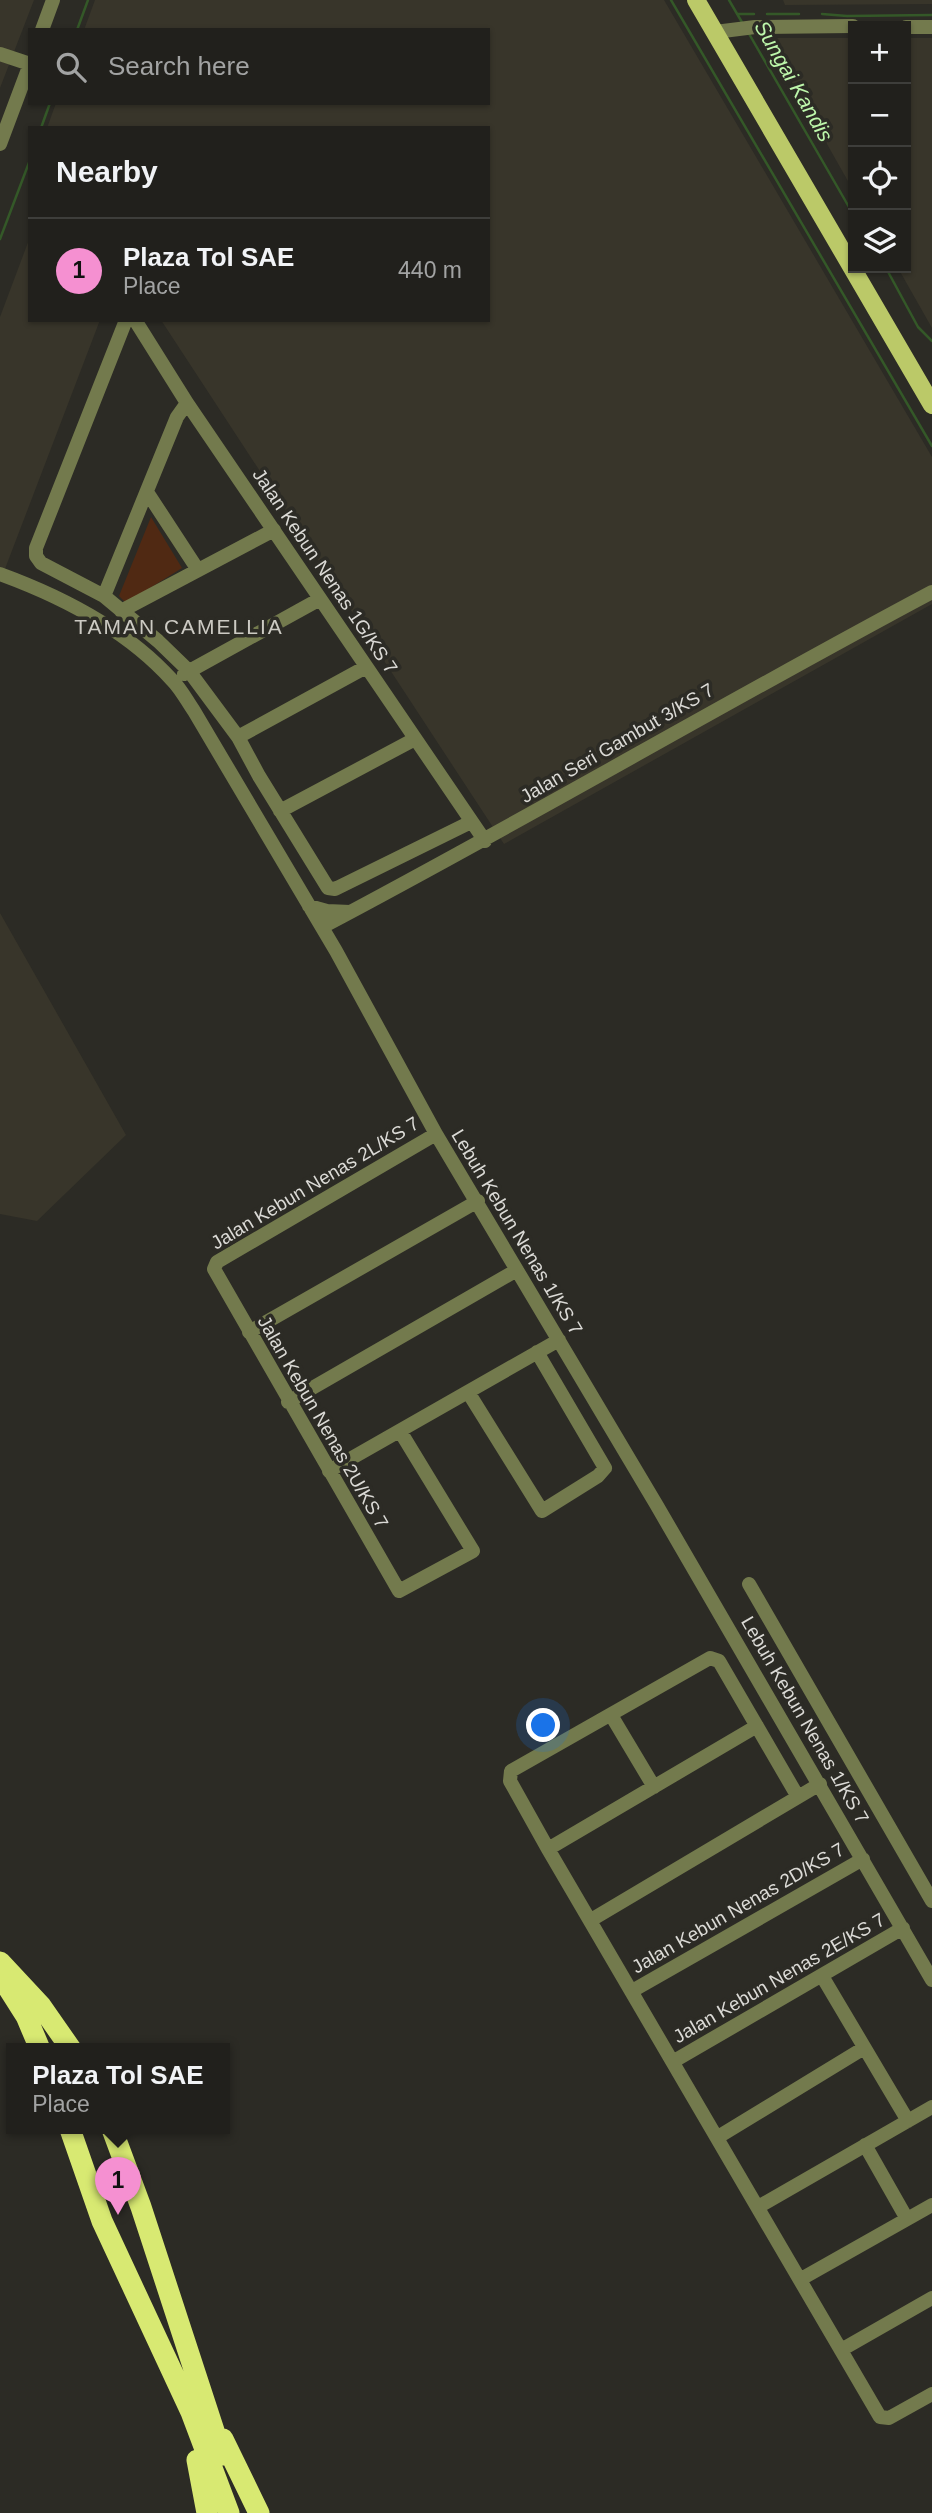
<!DOCTYPE html>
<meta charset="utf-8">
<style>
:root{--surface:#21201c;--page:#2d2d29;--text:#f1f3f6;--muted:#a2a3a3;--line:#3e3e3b;--accent:#f590d1}
body{margin:0;font-family:Helvetica,sans-serif;background:var(--page);color:var(--text)}
.controls{position:absolute;right:21px;top:21px;display:grid;overflow:hidden;border-radius:0px;box-shadow:0 2px 5px #0004}
.controls button{width:63px;height:63px;display:grid;place-items:center;padding:0;border:0;border-bottom:2px solid var(--line);background:var(--surface);color:var(--text);font:35px sans-serif}
.you{position:absolute;left:544px;top:1726px;width:24px;height:24px;margin:-18px;border:5px solid #fff;border-radius:50%;background:#1a73e8;box-shadow:0 0 0 10px #1a73e833}
.badge{display:grid;place-items:center;width:46px;height:46px;border-radius:50%;background:var(--accent);color:#111;font-size:23px;font-weight:700}
.pin{position:absolute;translate:-50% -58px;filter:drop-shadow(0 2px 4px #0008)}
.pin::after{content:'';position:absolute;top:37px;width:24px;height:21px;background:inherit;clip-path:polygon(0 0,100% 0,50% 100%)}
.popup{position:absolute;left:6px;top:2043px;width:224px;height:91px;box-sizing:border-box;display:grid;place-content:center;border-radius:0px;background:var(--surface);filter:drop-shadow(0 2px 5px #0005);font-size:23px;white-space:nowrap;color:var(--muted)}
.popup b{font-size:26px;color:var(--text)}
.popup::after{content:'';position:absolute;left:50%;top:100%;margin-left:-14px;border:14px solid transparent;border-top-color:var(--surface)}
.list{margin:0;padding:0;list-style:none}
h2{display:flex;justify-content:space-between;align-items:center;height:91px;margin:0;padding:0 28px;font-size:30px}
h2 small{font-size:23px;font-weight:400;color:var(--muted)}
.list li{display:grid;grid-template-columns:46px 1fr auto;gap:21px;align-items:center;box-sizing:border-box;height:105px;padding:0 28px;border-top:2px solid var(--line)}
.list b{display:block;font-size:26px;white-space:nowrap}
.list p{margin:0;font-size:23px;white-space:nowrap;color:var(--muted)}
.list em{font-size:23px;font-style:normal;color:var(--muted)}
.icon{flex:none;width:38px;height:38px;fill:none;stroke:currentColor;stroke-width:2;stroke-linecap:round;stroke-linejoin:round}
.map{position:relative;flex:none;width:932px;height:2513px;overflow:hidden}
.search{position:absolute;background:var(--surface);box-shadow:0 2px 5px #0004;left:28px;top:28px;width:462px;height:77px;display:flex;align-items:center;gap:18px;box-sizing:border-box;padding:0 24px;border-radius:0px;color:var(--muted);font-size:26px}
.panel{position:absolute;background:var(--surface);box-shadow:0 2px 5px #0004;left:28px;top:126px;width:462px;height:196px;border-radius:0px}
.map>svg:first-child{display:block}
.built{fill:#38352a}
.green{fill:#502913}
.lines{fill:none;stroke-linecap:round;stroke-linejoin:round}
.stream{stroke:#345828;stroke-width:2.5}
.minor{stroke:#737a4d;stroke-width:14}
.major{stroke:#bbc968;stroke-width:18}
.highway{stroke:#d8e972;stroke-width:21}
.labels{text-anchor:middle;dominant-baseline:central;stroke-width:7;stroke-linejoin:round;paint-order:stroke}
.street-label{font-size:19px;fill:#dbdad6;stroke:#2c2b25}
.water-label{font-size:21px;font-style:italic;fill:#bdf6ab;stroke:#2c2b25}
.neighbourhood-label{font-size:21px;letter-spacing:2px;fill:#cccac3;stroke:#2c2b25}
</style>
<div class="map">
<svg width="932" height="2513" viewBox="0 0 932 2513">
<rect width="100%" height="100%" fill="#2c2b25"/>
<!-- built -->
<path class="built" d="M0 0H34L0 88Z
M95 0H664L932 457V604L504 844 161 320H488V128H47L56 103H488V30H84Z
M783 0H932V4L785 5Z
M767 38H853V190Z
M906 38H932V328L898 268H906Z
M30 237V320H100L0 582V317Z
M0 913 126 1135 37 1221 0 1214Z"/>
<!-- green -->
<path class="green" d="M151 517 182 568 126 603 119 596Z"/>
<g class="lines">
<!-- stream -->
<path class="stream" d="M671 0 932 446
M729 0 743 24
M737 14H754
M767 14H799
M822 14 847 16 932 15
M77 30 88 0
M748 32 853 214
M41 128 50 103
M0 239 30 160
M886 268 918 327 932 341"/>
<!-- minor -->
<path class="minor" d="M906 27H932
M42 30 53 0
M715 32 755 27 853 26
M0 54 30 64
M0 144 30 64
M126 320 36 548V556L41 563 104 596 158 641 189 671 238 737 259 776 328 888 335 889 471 822
M135 320 187 403 485 841
M147 492 198 570
M0 574C63 597 127 630 172 680 181 689 187 701 194 711L336 951 436 1134 656 1504 932 1980
M104 596 177 417 187 403
M121 611 274 530
M184 674 320 599
M238 737 366 667
M280 811 415 739
M309 906 327 911 350 912
M322 927C527 819 727 701 932 592
M249 1332 478 1201
M468 1392 542 1511 598 1476 605 1468 537 1352
M288 1402 517 1270
M400 1431 473 1551 399 1591 214 1269 217 1262 436 1134
M329 1471 559 1340
M749 1584 932 1901
M611 1715 654 1787
M798 1797 719 1661 710 1658 511 1771 510 1781 548 1849 880 2417 889 2418 932 2394
M548 1849 757 1726
M591 1920 820 1784
M822 1976 908 2121
M632 1991 863 1859
M674 2061 903 1928
M718 2137 864 2048
M865 2145 907 2219
M758 2207 932 2107
M801 2279 932 2205
M841 2350 932 2298"/>
<!-- major -->
<path class="major" d="M696 0 932 405"/>
<!-- highway -->
<path class="highway" d="M0 1962 41 2006 71 2049
M3 1980 26 2016 40 2049
M70 2129 102 2221 191 2412 229 2513
M112 2129 141 2207 222 2455
M223 2439 259 2513
M197 2460 207 2513"/>
</g>
<g class="labels">
<!-- street labels -->
<g class="street-label">
<text transform="translate(325 571) rotate(56)">Jalan Kebun Nenas 1G/KS 7</text>
<text transform="translate(617 743) rotate(-30)">Jalan Seri Gambut 3/KS 7</text>
<text transform="translate(315 1183) rotate(-31)">Jalan Kebun Nenas 2L/KS 7</text>
<text transform="translate(517 1232) rotate(59)">Lebuh Kebun Nenas 1/KS 7</text>
<text transform="translate(323 1422) rotate(60)">Jalan Kebun Nenas 2U/KS 7</text>
<text transform="translate(805 1720) rotate(60)">Lebuh Kebun Nenas 1/KS 7</text>
<text transform="translate(738 1908) rotate(-30)">Jalan Kebun Nenas 2D/KS 7</text>
<text transform="translate(779 1978) rotate(-30)">Jalan Kebun Nenas 2E/KS 7</text>
</g>
<!-- water labels -->
<g class="water-label">
<text transform="translate(794 81) rotate(60)">Sungai Kandis</text>
</g>
<!-- neighbourhood labels -->
<g class="neighbourhood-label">
<text x="179" y="626">TAMAN CAMELLIA</text>
</g>
</g>
</svg>
<div class="controls">
<button>+</button>
<button>−</button>
<button><svg class="icon" aria-label="locate" viewBox="0 0 24 24"><circle cx="12" cy="12" r="6"/><path d="M12 2v4M12 18v4M2 12h4M18 12h4"/></svg></button>
<button><svg class="icon" aria-label="layers" viewBox="0 0 24 24"><path d="M12 4l9 5-9 5-9-5zM3 14l9 5 9-5"/></svg></button>
</div>
<div class="you"></div>
<div class="pin badge" style="left:118px;top:2215px">1</div>
<div class="popup"><b>Plaza Tol SAE</b>Place</div>
<div class="search"><svg class="icon" aria-label="search" viewBox="0 0 24 24"><circle cx="10" cy="10" r="6"/><path d="M15 15l6 6"/></svg>Search here</div>
<section class="panel">
<h2>Nearby<small></small></h2>
<ul class="list">
<li><span class="badge">1</span><div><b>Plaza Tol SAE</b><p>Place</p></div><em>440 m</em></li>
</ul>
</section>
</div>
